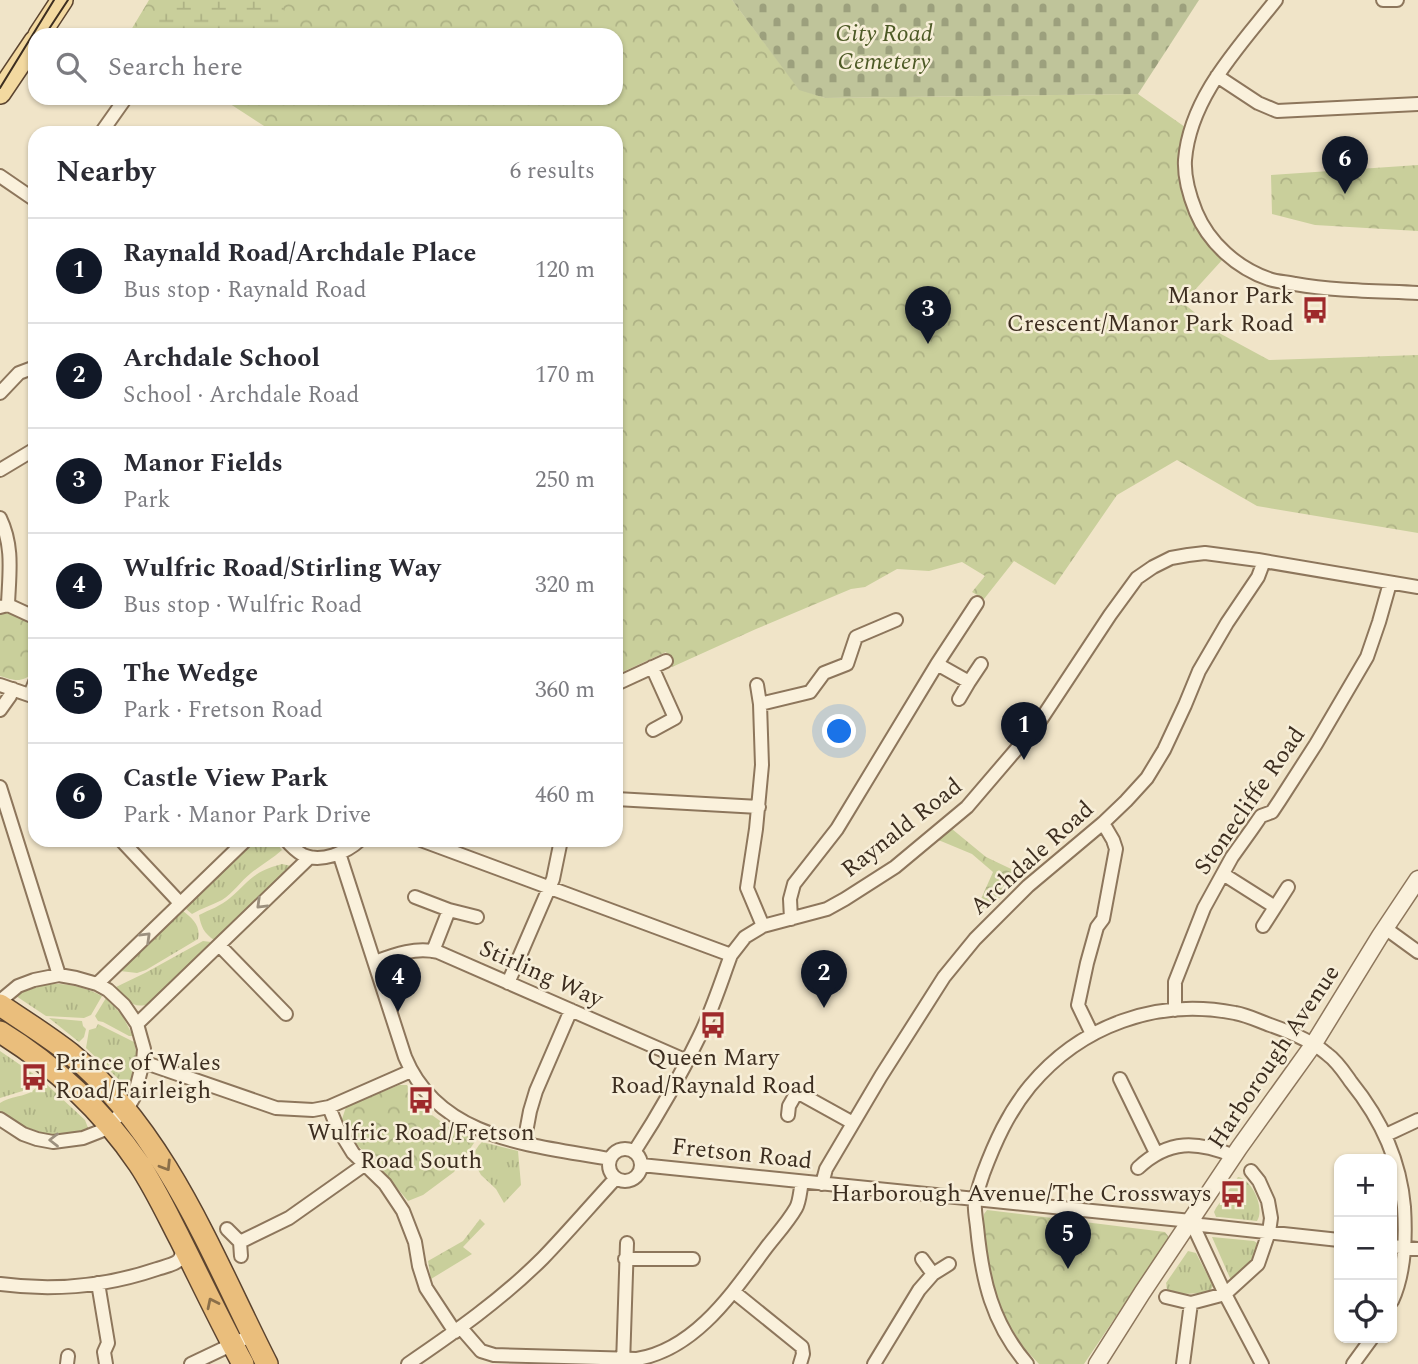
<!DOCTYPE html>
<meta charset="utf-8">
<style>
:root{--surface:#fff;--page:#f7f7f7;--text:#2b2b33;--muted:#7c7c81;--line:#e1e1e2;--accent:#111827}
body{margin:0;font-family:Spectral,serif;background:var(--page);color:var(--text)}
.controls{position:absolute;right:21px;bottom:21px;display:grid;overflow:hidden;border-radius:14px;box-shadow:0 2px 5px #0004}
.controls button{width:63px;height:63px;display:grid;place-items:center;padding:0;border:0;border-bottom:2px solid var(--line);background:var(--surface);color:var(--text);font:35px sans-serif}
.you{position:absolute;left:840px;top:732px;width:24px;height:24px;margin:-18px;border:5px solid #fff;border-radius:50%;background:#1a73e8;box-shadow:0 0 0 10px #1a73e833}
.badge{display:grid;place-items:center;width:46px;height:46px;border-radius:50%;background:var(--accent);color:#fff;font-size:23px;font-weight:700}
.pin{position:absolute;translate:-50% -58px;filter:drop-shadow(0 2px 4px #0008)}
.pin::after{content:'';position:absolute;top:37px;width:24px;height:21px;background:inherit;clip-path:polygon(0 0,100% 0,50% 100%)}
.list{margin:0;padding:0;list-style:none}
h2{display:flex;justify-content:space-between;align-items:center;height:91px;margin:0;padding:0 28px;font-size:30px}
h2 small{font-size:23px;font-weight:400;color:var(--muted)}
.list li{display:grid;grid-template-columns:46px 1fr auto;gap:21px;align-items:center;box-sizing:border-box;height:105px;padding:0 28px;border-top:2px solid var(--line)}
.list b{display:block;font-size:26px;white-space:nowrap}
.list p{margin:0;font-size:23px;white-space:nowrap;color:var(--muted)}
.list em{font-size:23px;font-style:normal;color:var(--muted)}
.icon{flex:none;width:38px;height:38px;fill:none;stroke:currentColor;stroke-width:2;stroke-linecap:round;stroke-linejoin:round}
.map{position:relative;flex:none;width:1418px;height:1364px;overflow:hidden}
.search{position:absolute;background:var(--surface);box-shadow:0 2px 5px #0004;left:28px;top:28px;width:595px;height:77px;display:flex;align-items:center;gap:18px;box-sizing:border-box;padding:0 24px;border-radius:21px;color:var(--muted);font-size:26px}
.panel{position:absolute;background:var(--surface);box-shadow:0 2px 5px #0004;left:28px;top:126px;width:595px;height:721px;border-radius:21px}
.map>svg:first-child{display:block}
.grass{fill:url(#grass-tufts)}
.forest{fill:url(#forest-crowns)}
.wetland{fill:url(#wetland-marsh)}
.cemetery{fill:url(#cemetery-stones)}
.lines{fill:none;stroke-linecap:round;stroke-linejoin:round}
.minor-casing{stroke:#8d765c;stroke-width:16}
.tertiary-casing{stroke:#8d765c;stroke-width:19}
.primary-casing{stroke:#5b4430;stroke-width:24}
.trunk-casing{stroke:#5b4430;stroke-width:24}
.minor{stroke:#faf1dc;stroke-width:12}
.tertiary{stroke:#faf1dc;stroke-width:16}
.primary{stroke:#f3d9a0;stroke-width:21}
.trunk{stroke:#eabe7c;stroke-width:21}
.tram{stroke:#3d2e20;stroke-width:2}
.oneway{stroke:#9c907e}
.oneway2{stroke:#8b6f49}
.labels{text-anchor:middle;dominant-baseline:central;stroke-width:5;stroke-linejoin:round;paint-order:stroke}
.park-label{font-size:24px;font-style:italic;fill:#4d5a26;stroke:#f7eed8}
.poi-label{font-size:24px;fill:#3d2e20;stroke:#f7eed8;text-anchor:end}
.street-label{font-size:24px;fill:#3d2e20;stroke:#f7eed8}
</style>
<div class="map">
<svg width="1418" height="1364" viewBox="0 0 1418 1364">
<defs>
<pattern id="grass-tufts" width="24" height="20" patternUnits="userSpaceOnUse" patternTransform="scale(1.75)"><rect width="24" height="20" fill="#c9cf9b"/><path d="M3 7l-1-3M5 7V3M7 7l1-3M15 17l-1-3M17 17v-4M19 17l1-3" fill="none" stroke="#aeb285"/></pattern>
<pattern id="forest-crowns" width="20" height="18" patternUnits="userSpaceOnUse" patternTransform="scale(1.75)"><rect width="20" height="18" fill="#c9cf9b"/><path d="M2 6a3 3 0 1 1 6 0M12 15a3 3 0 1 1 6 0" fill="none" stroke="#aeb285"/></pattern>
<pattern id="wetland-marsh" width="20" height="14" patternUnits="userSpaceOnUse" patternTransform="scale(1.75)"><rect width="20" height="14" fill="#c9cf9b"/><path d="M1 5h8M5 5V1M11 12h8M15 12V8" fill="none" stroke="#aeb285"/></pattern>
<pattern id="cemetery-stones" width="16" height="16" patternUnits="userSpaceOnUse" patternTransform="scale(1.75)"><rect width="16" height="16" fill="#bfc49a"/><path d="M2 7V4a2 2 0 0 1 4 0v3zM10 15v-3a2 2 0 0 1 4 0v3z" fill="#9ca07d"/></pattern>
</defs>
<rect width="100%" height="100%" fill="#f0e4c8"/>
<!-- grass -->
<path class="grass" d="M256 840H274L282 850C272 859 261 865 251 873 241 881 233 893 222 900 212 905 202 908 192 914L186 909 189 905Z
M282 864 291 866 214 940C204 933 201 927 199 915 209 910 221 906 230 898 251 880 252 872 282 864Z
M183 911C193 919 201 926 198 939L146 970 137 973 120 971Z
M203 941 211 942 148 1004C134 1010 123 998 116 987L145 973Z
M47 984C67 983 84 987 102 996L91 1015 84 1018 46 1016 16 996H13L25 990 26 991Z
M106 998 122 1015 133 1036H129L103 1022 98 1021 95 1016Z
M49 1018 82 1021 83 1026 86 1029 84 1037 79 1042Z
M98 1024 134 1042 138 1060 132 1092 86 1048 89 1030 96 1028Z
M0 1051 38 1077 29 1089 0 1098Z
M44 1082 85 1120 90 1133 58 1138 23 1126 18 1122 12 1124 0 1112V1103C9 1097 20 1097 29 1093 35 1090 38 1085 44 1082Z
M482 1142 518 1151 521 1185 504 1203 496 1189 481 1175 471 1157 479 1145Z
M1238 1177C1253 1180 1265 1209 1257 1221L1219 1217H1216L1214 1212 1216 1208Z
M1212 1237 1254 1241 1257 1243C1255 1258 1245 1272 1232 1279L1230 1278Z
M1188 1251 1196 1253 1213 1286 1210 1291C1201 1293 1174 1297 1167 1289 1166 1287 1167 1285 1166 1283Z"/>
<!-- forest -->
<path class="forest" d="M149 0H732L799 89 825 98 1138 94 1185 127 1183 197 1223 259 1183 303 1221 334 1269 360 1418 355V533L1257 506 1177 460 1117 495 1055 585 1014 561 984 599 972 592 985 576 962 562 929 571 897 569 865 587 851 589 756 629 672 667 666 652 616 675V133H275L221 98H616V35H128Z
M1418 165V231L1315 225 1272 214 1271 175Z
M8 612 35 619V672C21 683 16 681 0 676V614Z
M952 829 986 857 1024 875 988 909 977 908 993 872 972 854 936 839Z
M399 1085H407L429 1113 450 1128 476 1140 454 1172 423 1195 408 1201 377 1164 357 1145 342 1119 346 1107Z
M987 1210 1165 1232 1168 1236V1239L1084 1364H1039L1024 1348 1008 1323 994 1291 984 1247V1214Z
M480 1219 485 1224 463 1247 472 1254 431 1279 428 1261 463 1241Z"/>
<!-- wetland -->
<path class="wetland" d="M160 0H282L288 35H164L157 29Z"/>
<!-- cemetery -->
<path class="cemetery" d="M732 0H1199L1138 94 825 98 799 90Z"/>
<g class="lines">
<defs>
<path id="minor" d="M1276 0C1239 47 1190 97 1185 160 1184 177 1190 197 1196 212 1209 243 1237 268 1269 279 1277 282 1287 282 1295 284 1335 291 1377 291 1418 293
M1383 0H1397
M1217 76 1258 103 1277 111 1418 104
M101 133 125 99
M0 176 35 200
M0 393 19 373 35 367
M0 470 35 449
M0 518C14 547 9 575 8 605
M0 607 8 605 32 616
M937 664 969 682 981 664
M652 667 675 718 653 730
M616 684 666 661
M0 685 35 697
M757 685 760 704 762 765 756 829 747 888 763 926
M30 695 35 682
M959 699 969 682
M760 704 810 692 824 673 847 664 856 637 896 620
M0 710 10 696 13 689
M0 787 59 975
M616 799 759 807
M121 840 180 903
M286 840C291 846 296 851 303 855 321 863 346 853 360 840
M421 840 731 955
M339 853 405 1057C439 1140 533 1145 609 1159
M1223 874 1275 907
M415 897 449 910
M791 919 790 899 794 884 837 829 937 664 977 603
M1263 926 1288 887
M1385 928 1418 952
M219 945 286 1014
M433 951 449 910 477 917
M375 962C396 954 416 947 438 952L687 1061
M508 983 553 879 561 840
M97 984 246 840
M0 1001 18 986 34 980 59 975 76 978 97 984 108 990 124 1005 137 1024 144 1049 143 1062 134 1097 126 1111 113 1120 106 1129 83 1138 53 1142 37 1139 23 1134 0 1119
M1175 1010V982L1204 908 1232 857 1252 829 1261 816 1272 812 1280 800 1316 744 1367 657 1379 622 1390 583
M137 1024 310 857
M1092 1034 1078 1005 1087 963 1097 927 1103 919 1116 849 1113 840 1103 823
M143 1062 276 1108 313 1110 329 1107 411 1071
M1120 1079 1156 1153
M329 1107 337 1127 353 1153 385 1184 403 1211 415 1242 419 1266 426 1288 455 1332
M788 1115 789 1106 797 1092 853 1123
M1386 1135 1418 1120
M524 1143 530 1111 536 1091 571 1010
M609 1165a16 16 0 1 1 32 0a16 16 0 1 1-32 0Z
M634 1152C658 1115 680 1077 699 1037 712 1011 721 982 731 955L745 937 763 926 827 909 845 899 895 867 967 807 1038 724 1110 615 1137 578 1153 567 1171 558 1188 555 1205 553 1258 560 1418 587
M641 1165 1191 1221 1201 1225 1339 1240
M1138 1168C1169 1139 1197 1141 1234 1156
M822 1184 826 1169 881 1076 944 977 975 939 1028 886 1103 823 1126 801 1147 778 1164 750 1185 705 1199 671 1227 623 1258 577 1264 561
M975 1200C974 1209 976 1218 977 1227 982 1280 992 1323 1027 1364
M976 1200C977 1191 980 1183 983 1174 995 1142 1008 1113 1030 1086 1081 1025 1157 998 1235 1013 1247 1015 1259 1021 1270 1025 1287 1031 1313 1042 1327 1054 1337 1061 1344 1072 1351 1082 1381 1119 1400 1159 1404 1207 1406 1238 1405 1273 1392 1301
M1191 1221 1225 1294 1262 1364
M227 1229 240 1242 241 1256
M240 1242 289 1218 364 1165
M1392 1246 1418 1249
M625 1259H693
M922 1259 933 1274
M98 1283 108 1343 104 1352 106 1364
M0 1284C52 1291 107 1286 157 1269 163 1267 173 1265 178 1261 182 1257 182 1251 184 1246
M734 1292 802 1347 803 1354 800 1364
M1166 1297 1191 1303 1225 1294 1258 1264 1269 1232 1271 1218 1268 1201 1259 1181 1251 1171
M461 1328 481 1351 494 1355 637 1359C696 1349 733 1292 766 1248 776 1235 788 1222 796 1208 800 1201 800 1190 802 1182
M67 1364 68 1356
M191 1364 252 1335
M408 1364C455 1332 502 1299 543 1258 568 1232 591 1205 615 1179
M623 1364 627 1243
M874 1364 919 1290 933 1274 949 1264
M1183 1364 1191 1303
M1353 1364 1372 1338"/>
<path id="tertiary" d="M1097 1364 1142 1293 1239 1148 1313 1045 1380 936 1418 879"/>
<path id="primary" d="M39 35 62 0
M0 93 35 41"/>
<path id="trunk" d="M0 1005C24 1021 48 1036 71 1054 167 1134 212 1256 267 1364
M0 1032C54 1065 103 1111 139 1164 155 1188 167 1214 180 1239 201 1281 221 1323 243 1364"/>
</defs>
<!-- minor casing -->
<use href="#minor" class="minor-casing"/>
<!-- tertiary casing -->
<use href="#tertiary" class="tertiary-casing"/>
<!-- primary casing -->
<use href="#primary" class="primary-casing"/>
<!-- trunk casing -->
<use href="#trunk" class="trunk-casing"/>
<!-- minor -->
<use href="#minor" class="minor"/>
<!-- tertiary -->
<use href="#tertiary" class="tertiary"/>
<!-- primary -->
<use href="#primary" class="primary"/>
<!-- trunk -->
<use href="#trunk" class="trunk"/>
<!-- tram -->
<path class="tram" d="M45 35 68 0
M0 88 54 0"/>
</g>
<!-- one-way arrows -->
<defs><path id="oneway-chevron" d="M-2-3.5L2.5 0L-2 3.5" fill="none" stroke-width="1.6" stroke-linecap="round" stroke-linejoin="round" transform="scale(1.75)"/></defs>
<g class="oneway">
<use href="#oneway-chevron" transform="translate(261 904) rotate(136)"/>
<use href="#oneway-chevron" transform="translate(146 937) rotate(-44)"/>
<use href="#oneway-chevron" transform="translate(54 1140) rotate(-180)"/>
</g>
<g class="oneway2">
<use href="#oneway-chevron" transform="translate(166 1166) rotate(58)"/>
<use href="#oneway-chevron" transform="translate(212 1303) rotate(-116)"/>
</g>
<!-- icons -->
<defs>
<symbol id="bus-bare" viewBox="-9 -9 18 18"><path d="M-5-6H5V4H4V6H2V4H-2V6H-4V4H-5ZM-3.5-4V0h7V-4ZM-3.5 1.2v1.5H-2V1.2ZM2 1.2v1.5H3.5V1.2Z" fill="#9e2a2b" stroke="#f7eed8" stroke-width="2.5" paint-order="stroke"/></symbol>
</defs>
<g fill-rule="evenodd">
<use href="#bus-bare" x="1296" y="291" width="38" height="38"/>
<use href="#bus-bare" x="694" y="1006" width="38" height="38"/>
<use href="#bus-bare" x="15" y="1058" width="38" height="38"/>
<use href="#bus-bare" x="402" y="1081" width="38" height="38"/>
<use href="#bus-bare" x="1214" y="1175" width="38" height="38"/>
</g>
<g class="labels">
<!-- park labels -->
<g class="park-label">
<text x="884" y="34">City Road<tspan x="884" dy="28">Cemetery</tspan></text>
</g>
<!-- poi labels -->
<g class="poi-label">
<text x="1294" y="296">Manor Park<tspan x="1294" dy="28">Crescent/Manor Park Road</tspan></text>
<text x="713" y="1058" text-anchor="middle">Queen Mary<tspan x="713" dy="28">Road/Raynald Road</tspan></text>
<text x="55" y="1063" text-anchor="start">Prince of Wales<tspan x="55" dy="28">Road/Fairleigh</tspan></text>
<text x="421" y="1133" text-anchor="middle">Wulfric Road/Fretson<tspan x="421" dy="28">Road South</tspan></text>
<text x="1212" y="1194">Harborough Avenue/The Crossways</text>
</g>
<!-- street labels -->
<g class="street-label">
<text transform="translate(1250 801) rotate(-55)">Stonecliffe Road</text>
<text transform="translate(902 828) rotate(-38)">Raynald Road</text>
<text transform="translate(1032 858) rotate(-42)">Archdale Road</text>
<text transform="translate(541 974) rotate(24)">Stirling Way</text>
<text transform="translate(1274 1057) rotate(-56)">Harborough Avenue</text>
<text transform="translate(742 1154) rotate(6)">Fretson Road</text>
</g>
</g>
</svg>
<div class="controls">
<button>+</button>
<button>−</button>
<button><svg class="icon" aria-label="locate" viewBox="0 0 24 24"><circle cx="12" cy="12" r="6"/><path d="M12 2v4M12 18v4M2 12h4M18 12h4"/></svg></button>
</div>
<div class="you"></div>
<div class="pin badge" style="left:1024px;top:760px">1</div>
<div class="pin badge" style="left:824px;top:1008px">2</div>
<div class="pin badge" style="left:928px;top:344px">3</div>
<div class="pin badge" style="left:398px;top:1012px">4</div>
<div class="pin badge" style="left:1068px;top:1269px">5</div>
<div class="pin badge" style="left:1345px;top:194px">6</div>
<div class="search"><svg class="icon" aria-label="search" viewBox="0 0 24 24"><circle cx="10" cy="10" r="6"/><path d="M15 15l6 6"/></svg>Search here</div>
<section class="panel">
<h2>Nearby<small>6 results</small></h2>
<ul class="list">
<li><span class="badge">1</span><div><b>Raynald Road/Archdale Place</b><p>Bus stop · Raynald Road</p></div><em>120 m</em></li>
<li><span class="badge">2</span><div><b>Archdale School</b><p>School · Archdale Road</p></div><em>170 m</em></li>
<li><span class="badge">3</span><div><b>Manor Fields</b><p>Park</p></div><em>250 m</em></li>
<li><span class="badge">4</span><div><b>Wulfric Road/Stirling Way</b><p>Bus stop · Wulfric Road</p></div><em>320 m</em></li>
<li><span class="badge">5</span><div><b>The Wedge</b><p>Park · Fretson Road</p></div><em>360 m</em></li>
<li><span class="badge">6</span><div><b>Castle View Park</b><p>Park · Manor Park Drive</p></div><em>460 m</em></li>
</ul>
</section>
</div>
